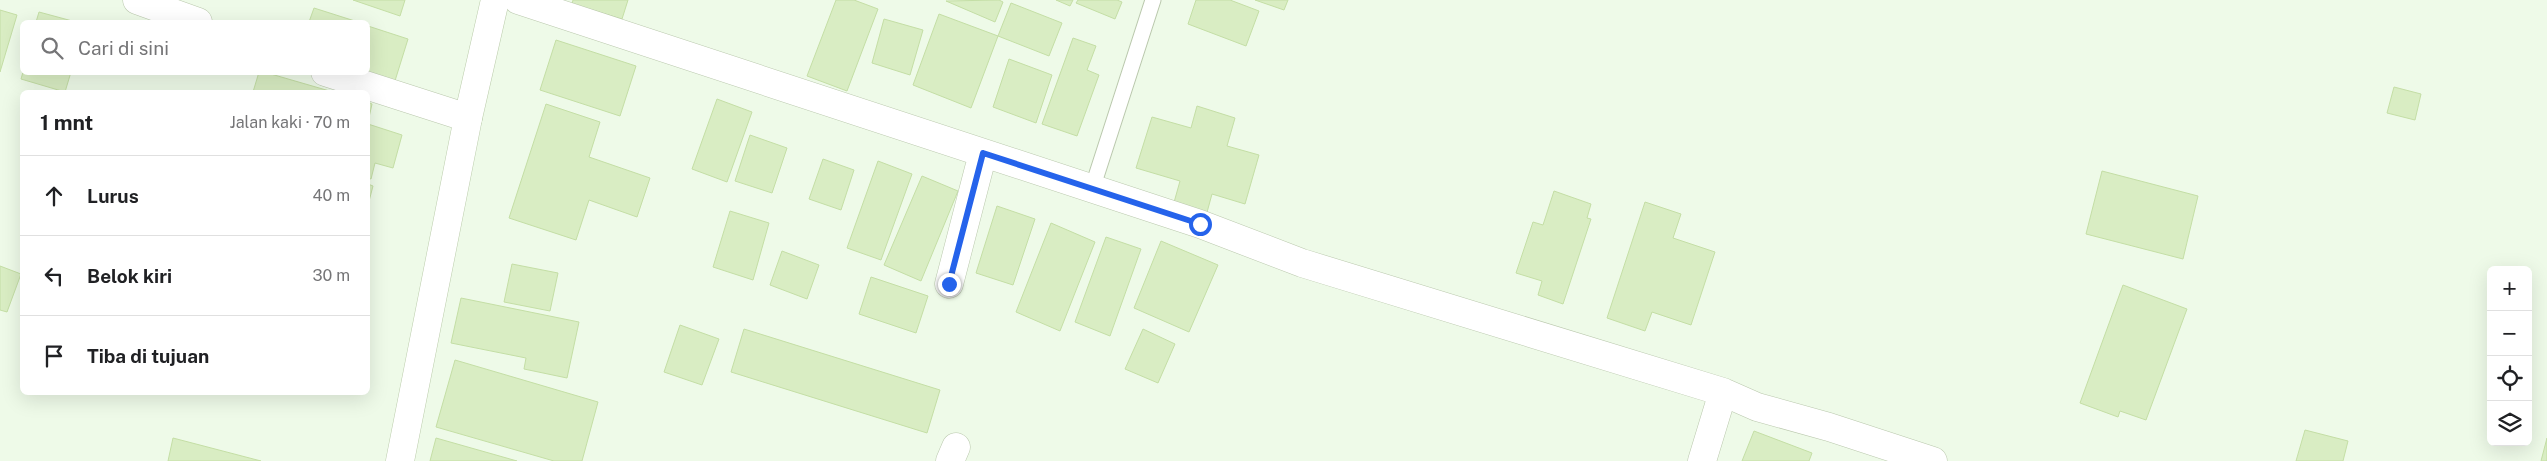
<!DOCTYPE html>
<html lang="id">
<meta charset="utf-8">
<style>
:root{--surface:#fff;--page:#f2f2f2;--text:#202124;--muted:#757577;--line:#e0e0e0}
body{margin:0;font-family:"Public Sans",sans-serif;background:var(--page);color:var(--text)}
.controls{position:absolute;right:15px;bottom:15px;display:grid;overflow:hidden;border-radius:8px;box-shadow:0 5px 20px #0002}
.controls button{width:45px;height:45px;display:grid;place-items:center;padding:0;border:0;border-bottom:1px solid var(--line);background:var(--surface);color:var(--text);font:25px sans-serif}
.stop{position:absolute;width:15px;height:15px;margin:-11px;border:4px solid #2563eb;border-radius:50%;background:#fff}
.stop.end{background:#2563eb;border-color:#fff;box-shadow:0 1px 5px #0008}
.list{margin:0;padding:0;list-style:none}
h2{display:flex;justify-content:space-between;align-items:center;height:65px;margin:0;padding:0 20px;font-size:21px}
h2 small{font-size:16px;font-weight:400;color:var(--muted)}
.list li{display:grid;grid-template-columns:32px 1fr auto;gap:15px;align-items:center;box-sizing:border-box;height:80px;padding:0 20px;border-top:1px solid var(--line)}
.list b{display:block;font-size:19px;white-space:nowrap}
.list em{font-size:16px;font-style:normal;color:var(--muted)}
.icon{flex:none;width:28px;height:28px;fill:none;stroke:currentColor;stroke-width:2;stroke-linecap:round;stroke-linejoin:round}
.map{position:relative;flex:none;width:2547px;height:461px;overflow:hidden}
.search{position:absolute;background:var(--surface);box-shadow:0 5px 20px #0002;left:20px;top:20px;width:350px;height:55px;display:flex;align-items:center;gap:12px;box-sizing:border-box;padding:0 18px;border-radius:8px;color:var(--muted);font-size:19px}
.panel{position:absolute;background:var(--surface);box-shadow:0 5px 20px #0002;left:20px;top:90px;width:350px;height:305px;border-radius:8px}
.map>svg:first-child{display:block}
.building{fill:#d9edc3;stroke:#c4dea5}
.lines{fill:none;stroke-linecap:round;stroke-linejoin:round}
.lane-casing{stroke:#bac8ad;stroke-width:17}
.street-casing{stroke:#bac8ad;stroke-width:29}
.secondary-casing{stroke:#bbccab;stroke-width:29}
.lane{stroke:#fff;stroke-width:15}
.street{stroke:#fff;stroke-width:28}
.secondary{stroke:#fff;stroke-width:28}
.route{stroke:#2563eb;stroke-width:6}
</style>
<div class="map">
<svg width="2547" height="461" viewBox="0 0 2547 461">
<rect width="100%" height="100%" fill="#eefae8"/>
<!-- building -->
<path class="building" d="M353 0H405L400 16Z
M573 0H628L622 19 572 4Z
M836 0H854L878 9 847 91 807 76Z
M999 0 1003 2 995 22 946 1Z
M1056 0H1073L1070 6Z
M1078 0H1117L1122 2 1115 19 1076 3Z
M1196 0H1230L1259 11 1246 46 1188 24Z
M1255 0H1288L1284 10Z
M1011 3 1062 23 1049 56 998 36Z
M314 8 358 22H309Z
M0 10 17 15 0 72Z
M39 12 76 22H36Z
M939 14 998 36 971 108 913 85Z
M884 19 923 30 910 75 872 63Z
M368 26 408 39 394 84 368 72Z
M1073 38 1096 46 1087 70 1099 75 1077 136 1042 124Z
M556 40 636 66 620 116 540 90Z
M1009 59 1052 75 1036 123 993 107Z
M23 72H71L65 92 21 79Z
M259 72H264L333 92H253Z
M2394 87 2421 94 2415 120 2387 113Z
M717 99 752 112 727 182 692 169Z
M368 102 372 104 368 122Z
M546 104 600 122 589 157 650 178 637 217 589 200 576 240 509 218Z
M1197 106 1235 118 1227 146 1259 155 1245 204 1212 194 1206 216 1173 206 1180 181 1136 168 1152 117 1191 128Z
M368 124 402 135 393 168 375 163 371 179 368 178Z
M750 135 787 148 772 193 735 181Z
M823 159 854 170 841 210 809 199Z
M878 161 912 174 881 260 847 248Z
M2102 171 2198 196 2183 259 2086 234Z
M922 176 958 191 921 281 884 265Z
M368 184 373 186 368 205Z
M1554 191 1591 204 1587 218 1591 219 1563 304 1538 295 1542 281 1516 273 1533 222 1543 225Z
M1645 202 1681 214 1673 238 1715 252 1691 325 1652 312 1645 331 1607 318Z
M997 206 1035 219 1013 285 976 273Z
M730 211 769 223 753 280 713 267Z
M1051 223 1095 242 1060 331 1016 312Z
M1106 237 1141 249 1110 336 1075 322Z
M1161 241 1218 265 1189 332 1134 308Z
M782 251 819 265 807 299 770 285Z
M512 264 558 273 550 311 504 302Z
M0 266 21 274 7 312 0 310Z
M871 277 928 296 916 333 859 314Z
M2123 285 2187 309 2146 420 2120 411 2118 417 2080 403Z
M461 298 579 322 567 378 524 369 526 358 451 343Z
M680 325 719 339 702 385 664 372Z
M744 329 940 390 927 433 731 372Z
M1143 329 1175 344 1158 383 1125 369Z
M455 360 598 402 582 461H554L436 427Z
M2305 430 2348 441 2343 461H2296Z
M1754 431 1812 453 1809 461H1742Z
M173 438 261 461H168Z
M436 438 517 461H430Z
M2547 438V461H2541Z"/>
<g class="lines">
<defs>
<path id="lane" d="M1092 189 1153 0"/>
<path id="street" d="M137 0 198 22
M518 0 1200 224 1302 263 1723 392 1757 407 1829 427 1933 461
M325 72 468 118
M949 284 983 153
M950 461 956 447
M1702 461 1723 392"/>
<path id="secondary" d="M400 461 468 118 495 0"/>
</defs>
<!-- lane casing -->
<use href="#lane" class="lane-casing"/>
<!-- street casing -->
<use href="#street" class="street-casing"/>
<!-- secondary casing -->
<use href="#secondary" class="secondary-casing"/>
<!-- lane -->
<use href="#lane" class="lane"/>
<!-- street -->
<use href="#street" class="street"/>
<!-- secondary -->
<use href="#secondary" class="secondary"/>
</g>
<g class="lines">
<!-- route -->
<path class="route" d="M949 284 983 153 1200 224"/>
</g>
</svg>
<div class="controls">
<button>+</button>
<button>−</button>
<button><svg class="icon" aria-label="locate" viewBox="0 0 24 24"><circle cx="12" cy="12" r="6"/><path d="M12 2v4M12 18v4M2 12h4M18 12h4"/></svg></button>
<button><svg class="icon" aria-label="layers" viewBox="0 0 24 24"><path d="M12 4l9 5-9 5-9-5zM3 14l9 5 9-5"/></svg></button>
</div>
<div class="stop" style="left:1200px;top:224px"></div>
<div class="stop end" style="left:949px;top:284px"></div>
<div class="search"><svg class="icon" aria-label="search" viewBox="0 0 24 24"><circle cx="10" cy="10" r="6"/><path d="M15 15l6 6"/></svg>Cari di sini</div>
<section class="panel">
<h2>1 mnt<small>Jalan kaki · 70 m</small></h2>
<ul class="list">
<li><svg class="icon" aria-label="ahead" viewBox="0 0 24 24"><path d="M12 20V5M6 11l6-6 6 6"/></svg><div><b>Lurus</b></div><em>40 m</em></li>
<li><svg class="icon" aria-label="left" viewBox="0 0 24 24"><path d="M17 20v-9H6M10 6l-5 5 5 5"/></svg><div><b>Belok kiri</b></div><em>30 m</em></li>
<li><svg class="icon" aria-label="arrive" viewBox="0 0 24 24"><path d="M6 21V4h12l-3 4 3 4H6"/></svg><div><b>Tiba di tujuan</b></div></li>
</ul>
</section>
</div>
